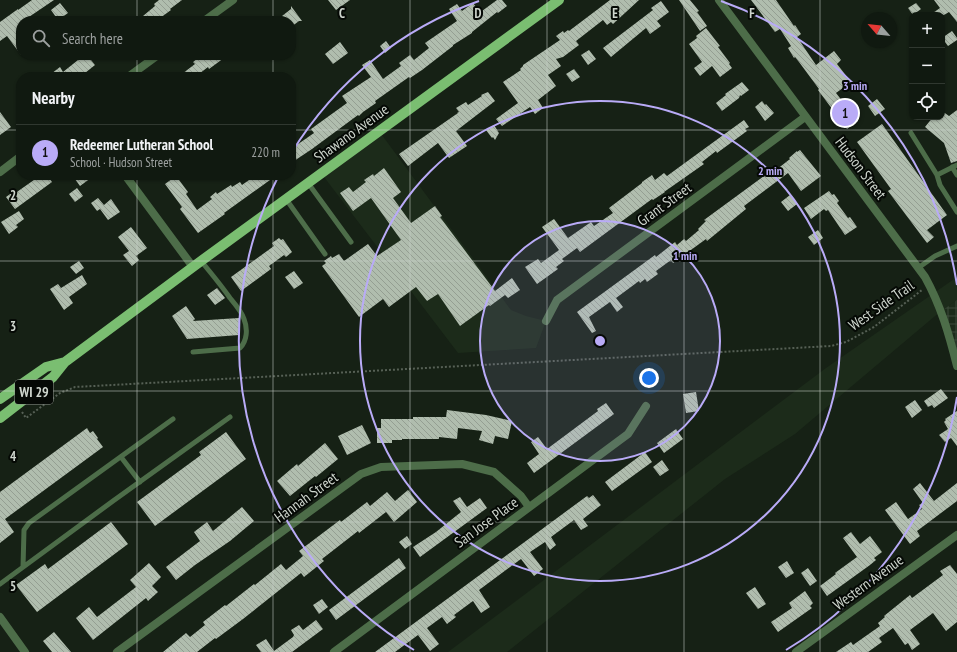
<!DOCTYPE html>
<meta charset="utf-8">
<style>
:root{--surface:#101910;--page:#1e261e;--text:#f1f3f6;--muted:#9ca09f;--line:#303830;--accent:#b9abf7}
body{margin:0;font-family:"PT Sans Narrow",sans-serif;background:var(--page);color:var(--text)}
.controls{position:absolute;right:12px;top:12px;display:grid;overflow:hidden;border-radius:8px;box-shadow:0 1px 3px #0004}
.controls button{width:36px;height:36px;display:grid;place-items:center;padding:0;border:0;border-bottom:1px solid var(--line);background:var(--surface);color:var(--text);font:20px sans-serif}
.compass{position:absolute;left:861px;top:12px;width:36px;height:36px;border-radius:50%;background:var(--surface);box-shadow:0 1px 3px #0004;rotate:298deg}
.you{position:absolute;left:649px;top:378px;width:14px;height:14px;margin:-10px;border:3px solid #fff;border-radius:50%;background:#1a73e8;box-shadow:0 0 0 6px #1a73e833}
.badge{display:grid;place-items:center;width:26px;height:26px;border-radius:50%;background:var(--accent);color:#111;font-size:13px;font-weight:700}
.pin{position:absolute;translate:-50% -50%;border:2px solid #fff;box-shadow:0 1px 4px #0006}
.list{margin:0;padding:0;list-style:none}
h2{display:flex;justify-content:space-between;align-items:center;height:52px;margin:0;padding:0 16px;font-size:17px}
h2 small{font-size:13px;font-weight:400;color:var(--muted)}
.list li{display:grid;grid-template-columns:26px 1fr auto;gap:12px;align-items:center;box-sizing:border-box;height:56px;padding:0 16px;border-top:1px solid var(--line)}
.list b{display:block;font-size:15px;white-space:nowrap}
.list p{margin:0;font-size:13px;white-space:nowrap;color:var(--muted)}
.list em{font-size:13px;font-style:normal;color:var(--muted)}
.icon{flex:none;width:22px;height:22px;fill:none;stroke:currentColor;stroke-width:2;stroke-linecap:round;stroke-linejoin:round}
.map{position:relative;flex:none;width:957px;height:652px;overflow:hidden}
.search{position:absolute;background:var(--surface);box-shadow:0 1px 3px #0004;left:16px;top:16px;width:280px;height:44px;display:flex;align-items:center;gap:10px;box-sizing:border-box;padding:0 14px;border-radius:16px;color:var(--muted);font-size:15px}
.panel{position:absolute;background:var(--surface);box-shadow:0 1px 3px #0004;left:16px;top:72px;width:280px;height:108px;border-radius:16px}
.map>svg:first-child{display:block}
.built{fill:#1c2b1a}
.industrial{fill:url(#industrial-grid)}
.building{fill:url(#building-back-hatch)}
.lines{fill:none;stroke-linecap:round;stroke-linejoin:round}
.path{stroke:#566055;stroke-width:2;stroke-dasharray:2 2;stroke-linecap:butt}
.lane{stroke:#4d6d49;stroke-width:5}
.street{stroke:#4d6d49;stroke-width:8}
.primary{stroke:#7abe71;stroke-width:10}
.grid{fill:none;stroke:#ced5cd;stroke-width:1;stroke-opacity:0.55}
.ring{fill:none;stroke:#b9abf7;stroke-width:2}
.labels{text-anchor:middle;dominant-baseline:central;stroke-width:4;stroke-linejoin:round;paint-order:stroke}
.shield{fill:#050905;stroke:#929891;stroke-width:1}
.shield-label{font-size:14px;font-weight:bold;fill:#ced5cd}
.street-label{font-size:15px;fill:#ced5cd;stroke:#050905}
.grid-label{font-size:13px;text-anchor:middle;font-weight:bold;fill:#ced5cd;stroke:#050905;stroke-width:4;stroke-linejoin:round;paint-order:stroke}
.centre{fill:#b9abf7;stroke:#050905;stroke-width:2}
.ring-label{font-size:12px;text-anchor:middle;font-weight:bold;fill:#b9abf7;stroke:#050905;stroke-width:4;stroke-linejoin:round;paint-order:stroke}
</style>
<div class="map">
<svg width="957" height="652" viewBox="0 0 957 652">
<defs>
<pattern id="industrial-grid" width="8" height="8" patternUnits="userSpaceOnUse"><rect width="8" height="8" fill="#1c2b1a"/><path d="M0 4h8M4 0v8" fill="none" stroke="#3c493a"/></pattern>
<pattern id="building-back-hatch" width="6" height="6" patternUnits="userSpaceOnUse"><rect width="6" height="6" fill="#b0bdae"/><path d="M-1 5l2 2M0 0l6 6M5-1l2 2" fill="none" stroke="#949e92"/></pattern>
</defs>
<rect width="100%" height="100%" fill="#162115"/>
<!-- built -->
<path class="built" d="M379 131 511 310 526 316 546 321 536 348 458 353 321 173Z
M957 277V300L941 311 795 434 725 479 507 652H448L826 368Z"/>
<!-- industrial -->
<path class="industrial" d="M957 300V366L941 311Z"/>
<!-- building -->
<path class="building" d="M32 0H54L23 21H21V28L16 32 21 38V55L7 36 0 41V22L18 9V10Z
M159 0H182L170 9 171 10 156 21H137L155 6 154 4Z
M328 0H350L336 10Z
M497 0H502L507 6 498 13 497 12 472 32V33L453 45V46L422 70 410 78 409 77 375 101 376 103 363 112 359 116 358 115 312 149 291 163V149L314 133 311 129 347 103 342 96 371 77 362 65 370 60 383 79 401 66 399 63 410 55 414 60 429 48 425 43 457 21 449 9 457 4 462 11 473 3 479 11 482 9V11Z
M610 0H639L613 24 611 22 607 25 603 20 576 41 579 45 563 57 556 59 561 66 548 75 556 86 538 100 543 108 535 114 530 107 502 126 496 119 518 103 503 82 521 70 520 69 523 66V65L560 40 556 36 563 31 564 33 568 30 569 31Z
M679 0H690L699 11 697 12 707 26 700 31Z
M751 0H776L794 26 795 25 801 34 797 37 816 65 834 51 841 60 837 64 851 82 836 93 858 121 847 129 818 90 819 89 799 62 795 57 794 58 788 48 791 46 780 29 775 32Z
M934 0H957V22L949 12 944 15H930L940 8Z
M661 1 669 12 657 21 661 26 650 34 646 28 611 57 603 48 653 10 651 8Z
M60 3 68 13 58 20 51 10Z
M916 3 921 9 913 15 908 8Z
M291 6 302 21H299L291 27V21H286L282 16 291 9Z
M706 28 720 46 718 47 730 63 729 64 732 68 720 77 712 66 700 76 694 68 702 62 689 44 697 38 696 36Z
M952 31 957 38V40L948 46 942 38Z
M386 41 391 48 385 53 380 46Z
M340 42 348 53 333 64 325 54Z
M589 50 596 59 588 65 581 55Z
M74 55H87L95 65 80 77H47L60 67 63 72 78 60Z
M202 55H228L209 69 208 67 195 77H178L195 64 193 62Z
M574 69 580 77 572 82 566 74Z
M742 82 749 90 741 96 740 95 739 98 722 111 716 103 726 95 725 94Z
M488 92 495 101 456 131 467 146 449 158 438 143 408 166 399 154 458 113H457L459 112 456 108 466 102 468 105 482 96 481 95Z
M877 99 885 109 875 116 868 106Z
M762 101 765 105 766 104 774 113 765 121 755 107Z
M957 110V161L951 163 944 143 925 127 933 117H942V111L949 116Z
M0 112 11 127 0 135Z
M744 120 749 127 745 129 747 131 717 153 716 151 702 162 704 164 664 192H665L653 200 652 199 580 252 577 248 562 259 564 261 556 267 558 269 537 284 525 267 538 259 541 263 559 250 542 227 554 219 568 238 591 222 594 226 613 213 609 208 642 183V182L652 175 655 180 664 173 667 176 715 141Z
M882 124 947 215 927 230 934 237 927 243 888 191 891 189 857 142Z
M494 125 499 133 495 140 493 137 492 138 486 130Z
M800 150 821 176 801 191 788 173 744 206 746 209 707 241 706 239 673 263 671 260 656 271 658 274 647 282 645 279 640 283 639 281 616 298 623 307 617 312 610 302 589 317 596 331 592 333 577 312 655 255 656 257 675 242 677 245 684 239 686 241 699 230 698 229 706 221 704 220 775 168 776 170 790 159 789 158 797 151V152Z
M384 168 401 192 393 198 411 223 435 206 442 216 440 217 495 291 512 278 520 290 508 298 505 295 490 306 489 305 460 326 438 294 427 301 416 287 389 307 383 299 359 317 322 266 326 263 324 261 331 256 332 258 339 254 344 261 368 244 377 256 401 240 371 198 353 211 340 193 349 187 353 192 366 182 364 180 373 174 374 176Z
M41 175H47L52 182 15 209 6 197 13 192 14 194Z
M72 175H95L80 186Z
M256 175H277L224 213 225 214 198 233 180 209 182 207 165 184 176 176 188 192 186 194 197 210 212 199 210 197 216 192 217 194 231 185 232 187 240 182 242 185Z
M77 188 83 196 75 202 69 194Z
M829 191 832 195 834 194 839 201 837 203 848 218 850 217 857 227 845 235 828 210 826 211 824 209 811 219 804 208Z
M790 195 797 204 788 211 781 202Z
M98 198 104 205 111 199 120 212 108 220 100 209 97 211 91 203Z
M19 211 24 219 16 225 18 227 9 234 1 222Z
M131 227 147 248 136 256 139 260 132 266 123 255 129 251 118 237Z
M818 230 823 238 814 245 808 237Z
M279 238 281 240 283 239 292 252 286 257 284 255 269 266 271 269 241 291 231 277 274 246 272 243Z
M79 261 84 268 76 274 70 267Z
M294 271 303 283 294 289 285 277Z
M82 275 87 284 69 297 73 303 64 310 50 289 58 284 61 288Z
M217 288 225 298 215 305 207 295Z
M186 306 195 319 193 321 239 318V335L187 339 172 316Z
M941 389 948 398 934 408 932 405 928 407 924 401Z
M696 392 699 411 686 413 683 394Z
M915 400 922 410 912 418 905 407Z
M606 403 614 414 534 473 527 463 539 454 531 442 538 437 547 449 598 411 597 409Z
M447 410 486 415 512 421 508 439 495 436 493 444 479 440 482 431 458 428 457 439 439 437V439H402V440H392V443H377V428H381V419H413V417H446Z
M957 411V446L951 438 945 442 939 435 948 429 944 422 946 420 945 419Z
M362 425 371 443 347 455 338 436Z
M87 428 90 433 93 431 98 438 97 439 103 447 5 519 14 532 0 543V492Z
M676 429 683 439 664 453 657 443Z
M226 432 246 459 155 526 137 502 201 455 199 452Z
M325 443 338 459 316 477 315 476 290 496 277 481 297 464 298 466Z
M645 452 652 462 612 491 605 482Z
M662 460 669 470 660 476 653 467Z
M920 483 934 501 957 483V501L917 531 920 536 910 544 885 510 896 502 908 519 922 509 919 505 923 503 913 489Z
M408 490 417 502 394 522 386 512 359 533 358 531 322 559 324 561 304 577 301 573 243 619 216 639 215 638 197 652H163L186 633 190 637 205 625 203 622 225 605 226 606 254 584 255 585 281 564 286 570 303 556 299 551 340 520 341 522 367 502 370 506 387 492 395 501Z
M593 495 601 505 583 519 588 526 581 530 574 520 551 537 556 545 550 550 545 542 530 552 543 569 534 576 521 559 479 590 490 607 481 613 473 601 454 615 456 617 447 624 442 617 427 628 439 644 430 651 418 635 395 652H375L587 496 589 498Z
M460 497 467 507 480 498 487 508 420 557 413 547 436 532 461 512 453 501Z
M242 507 254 521 230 541 195 565 176 580 166 567 200 541 194 532 207 522 213 531Z
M111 522 128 544 37 612 16 585 45 564 48 569Z
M851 532 860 544 870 536 882 552 874 558 876 560 870 565 827 596 820 586 836 574 835 573 857 557 843 538Z
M407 536 412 544 405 549 399 542Z
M399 558 406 568 336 620 329 610Z
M787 561 794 573 786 578 778 567Z
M149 563 161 577 152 586 158 592 148 601 146 598 93 640 76 618 89 607 97 617 136 587 130 580Z
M950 565 957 574V622L946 631 933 613 910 630 920 644 912 650 908 643 905 645 893 628 879 638 882 642 868 652H836L851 642 853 645 880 626 878 623 885 617 884 616 910 595 912 598 943 575 940 571Z
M808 568 817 581 810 586 801 573Z
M755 587 766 604 758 609 746 593Z
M805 591 813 603 810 606 812 608 778 632 771 622 792 608 789 603Z
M322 599 328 607 319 614 313 605Z
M316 620 323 629 292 652H261L256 645 266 639 274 651 293 637 294 635 291 630 299 625 303 630Z
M54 632 71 652H52L43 641Z"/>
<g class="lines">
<!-- path -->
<path class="path" d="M22 412 26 418 60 393 75 387 831 346 846 342 874 327 922 290"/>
<!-- lane -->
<path class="lane" d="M911 133 937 175 940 185 957 212
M952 167 957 175
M937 175 957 165
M308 183 351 242
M286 199 325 254
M918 268 935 256 957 246
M193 352 240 348C247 341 248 329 244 319 242 312 235 304 230 298 221 285 211 273 201 261
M121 457 140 482
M23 567 24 530 29 523 173 419
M0 584 113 501 230 417"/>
<!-- street -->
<path class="street" d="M719 0 925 277C941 306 949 334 957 366
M204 21 233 0
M128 77 158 55
M0 172 21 156
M125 175 193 267
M546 321 557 300 805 117
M0 617 25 652
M117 652 361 474 381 467 462 464 494 472 521 496 529 507
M334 652 628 434 646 406
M796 652 957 535"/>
<!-- primary -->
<path class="primary" d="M0 399 46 367 65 362
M0 418 53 377 65 362 201 261 559 0"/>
</g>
<!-- grid -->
<path class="grid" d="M137 0V21M273 0V21M410 0V652M547 0V652M684 0V652M820 0V652M137 55V77M273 55V77M0 130H21M291 130H957M137 175V652M273 175V652M0 261H957M0 391H957M0 522H957"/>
<!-- distance rings -->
<circle cx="600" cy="341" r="120" fill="#b9abf7" fill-opacity=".12"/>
<g class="ring">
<circle cx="600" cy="341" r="120"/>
<circle cx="600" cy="341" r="240"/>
<path d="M957 397A361 361 0 0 1 786 650M414 650A361 361 0 0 1 278 177M292 152A361 361 0 0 1 479 1M721 1A361 361 0 0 1 957 285"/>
</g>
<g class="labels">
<!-- shield labels -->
<rect class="shield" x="15" y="380" width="38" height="24" rx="3"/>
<g class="shield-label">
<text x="34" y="392">WI 29</text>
</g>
<!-- street labels -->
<g class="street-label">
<text transform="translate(351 133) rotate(-36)">Shawano Avenue</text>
<text transform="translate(861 168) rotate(53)">Hudson Street</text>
<text transform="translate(664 204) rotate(-36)">Grant Street</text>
<text transform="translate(881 305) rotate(-35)">West Side Trail</text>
<text transform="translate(306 497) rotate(-36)">Hannah Street</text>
<text transform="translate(486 522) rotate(-36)">San Jose Place</text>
<text transform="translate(868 582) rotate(-36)">Western Avenue</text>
</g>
</g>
<g class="grid-label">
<text x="342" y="18">C</text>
<text x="478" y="18">D</text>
<text x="615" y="18">E</text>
<text x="752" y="18">F</text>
<text x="13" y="200">2</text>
<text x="13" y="331">3</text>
<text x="13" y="461">4</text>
<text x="13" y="591">5</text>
</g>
<circle cx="600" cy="341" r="6" class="centre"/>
<g class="ring-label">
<text x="855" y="90">3 min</text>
<text x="770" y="175">2 min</text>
<text x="685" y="260">1 min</text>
</g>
</svg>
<div class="controls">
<button>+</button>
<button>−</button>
<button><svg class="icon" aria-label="locate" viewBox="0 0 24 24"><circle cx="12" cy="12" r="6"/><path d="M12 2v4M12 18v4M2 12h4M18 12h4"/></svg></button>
</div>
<svg class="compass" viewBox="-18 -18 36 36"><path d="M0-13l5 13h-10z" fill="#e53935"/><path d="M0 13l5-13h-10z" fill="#9ca09f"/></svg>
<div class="you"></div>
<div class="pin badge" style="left:845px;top:113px">1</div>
<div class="search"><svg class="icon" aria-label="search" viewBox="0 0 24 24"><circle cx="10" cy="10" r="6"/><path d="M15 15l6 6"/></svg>Search here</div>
<section class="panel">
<h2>Nearby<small></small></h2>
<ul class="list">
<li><span class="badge">1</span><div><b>Redeemer Lutheran School</b><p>School · Hudson Street</p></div><em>220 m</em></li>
</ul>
</section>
</div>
